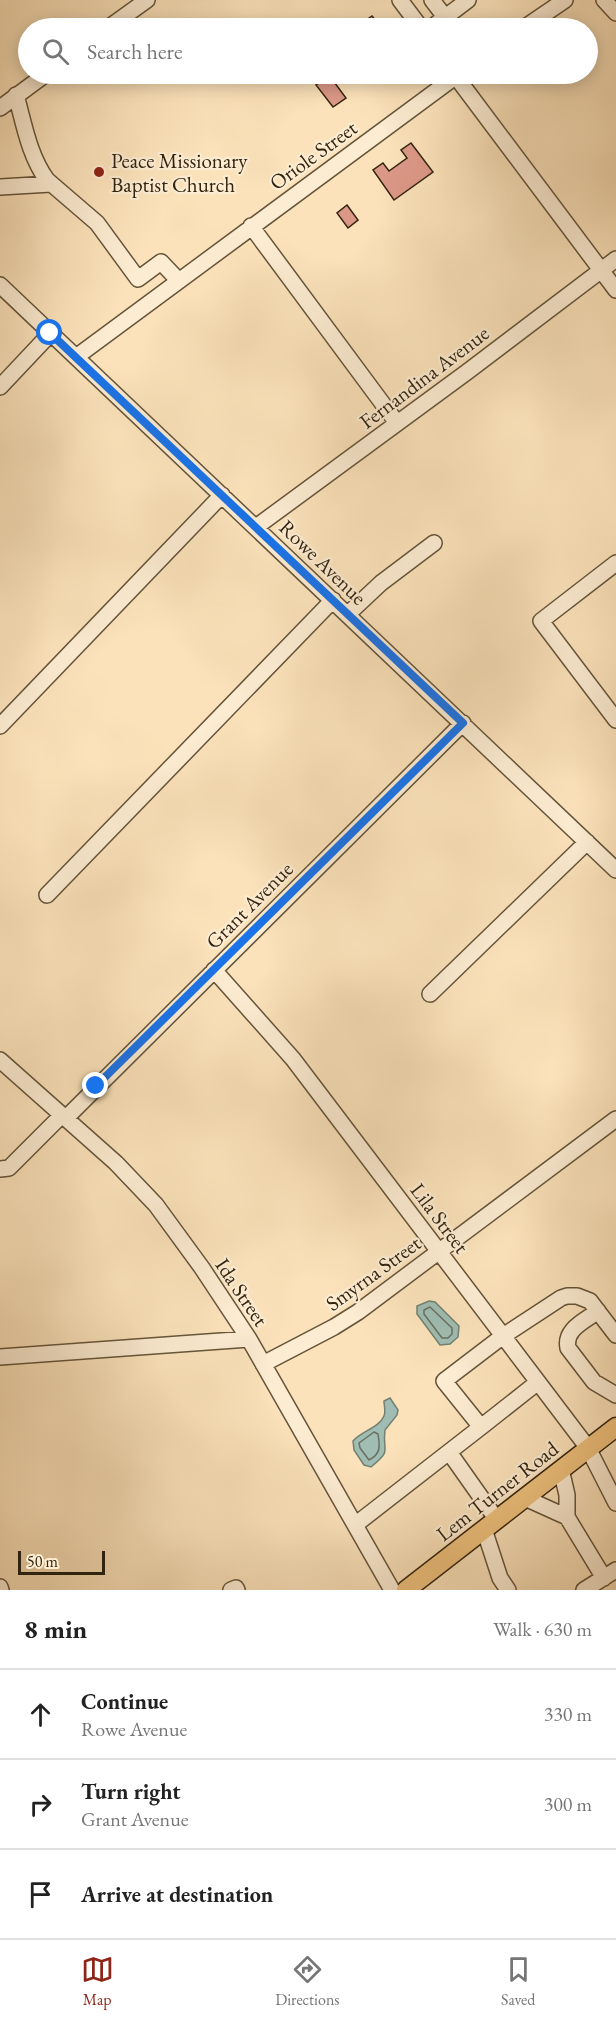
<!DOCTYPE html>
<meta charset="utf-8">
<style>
:root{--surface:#fff;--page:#f2f2f2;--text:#222;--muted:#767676;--line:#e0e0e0;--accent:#8f2418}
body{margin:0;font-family:"EB Garamond",serif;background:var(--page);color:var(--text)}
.scale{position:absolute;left:18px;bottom:15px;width:87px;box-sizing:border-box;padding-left:6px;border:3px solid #332410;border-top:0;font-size:16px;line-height:21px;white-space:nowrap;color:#332410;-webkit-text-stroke:4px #fcecd2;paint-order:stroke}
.stop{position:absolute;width:18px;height:18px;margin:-14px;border:4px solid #1a73e8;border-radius:50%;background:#fff}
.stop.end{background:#1a73e8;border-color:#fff;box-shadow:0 2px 6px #0008}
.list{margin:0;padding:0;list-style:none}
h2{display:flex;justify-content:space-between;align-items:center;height:78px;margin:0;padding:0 24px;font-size:26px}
h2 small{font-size:20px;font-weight:400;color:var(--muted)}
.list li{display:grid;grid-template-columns:39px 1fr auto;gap:18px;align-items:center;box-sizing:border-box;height:90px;padding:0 24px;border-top:2px solid var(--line)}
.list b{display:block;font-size:22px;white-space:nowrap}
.list p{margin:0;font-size:20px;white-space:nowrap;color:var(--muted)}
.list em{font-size:20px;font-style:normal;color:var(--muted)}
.icon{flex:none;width:33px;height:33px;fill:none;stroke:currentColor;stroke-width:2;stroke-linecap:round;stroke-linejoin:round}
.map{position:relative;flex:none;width:616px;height:1590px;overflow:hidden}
.search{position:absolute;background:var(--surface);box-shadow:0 3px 15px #0003;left:18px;right:18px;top:18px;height:66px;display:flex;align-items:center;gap:15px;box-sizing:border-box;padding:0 21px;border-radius:33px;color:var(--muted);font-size:22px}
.sheet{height:348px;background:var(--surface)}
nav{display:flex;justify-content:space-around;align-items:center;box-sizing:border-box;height:84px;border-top:2px solid var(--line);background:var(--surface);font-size:16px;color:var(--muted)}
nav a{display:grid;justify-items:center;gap:3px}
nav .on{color:var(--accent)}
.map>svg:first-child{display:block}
.water{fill:#9fbdb3;stroke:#748072;stroke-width:1.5}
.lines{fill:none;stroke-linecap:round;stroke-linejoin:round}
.shore{stroke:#697062;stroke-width:1.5}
.building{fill:#dc9887;stroke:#332410;stroke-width:1.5}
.minor-casing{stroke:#65543a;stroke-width:18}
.major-casing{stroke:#332410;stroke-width:21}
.minor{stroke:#fcecd2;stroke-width:15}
.major{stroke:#eec17d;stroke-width:18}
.route{stroke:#1a73e8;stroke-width:8}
.poi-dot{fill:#8f2418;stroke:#fcecd2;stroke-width:2}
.labels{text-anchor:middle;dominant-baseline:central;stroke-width:4.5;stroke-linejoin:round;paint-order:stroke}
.street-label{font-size:21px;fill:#332410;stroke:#fcecd2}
.poi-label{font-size:21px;fill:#332410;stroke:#fcecd2;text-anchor:start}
</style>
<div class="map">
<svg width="616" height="1590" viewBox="0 0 616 1590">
<rect width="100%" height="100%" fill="#fbe2ba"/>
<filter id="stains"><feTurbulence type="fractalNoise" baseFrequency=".00333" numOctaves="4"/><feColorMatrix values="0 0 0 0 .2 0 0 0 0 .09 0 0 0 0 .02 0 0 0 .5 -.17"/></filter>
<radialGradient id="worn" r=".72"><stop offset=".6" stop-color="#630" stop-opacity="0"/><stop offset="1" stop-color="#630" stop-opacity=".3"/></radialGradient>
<!-- water -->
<path class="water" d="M429 1301 435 1302 459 1326 458 1337 450 1344 440 1345 417 1314V1306Z
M390 1398 398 1410 397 1415 385 1430C382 1453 393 1449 371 1467L364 1465 354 1450 353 1441C361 1431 379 1428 384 1416 386 1411 384 1406 384 1401Z"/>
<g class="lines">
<!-- shore -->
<path class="shore" d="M430 1307 452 1328V1334L448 1338H442L424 1314V1310Z
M374 1432 378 1434C380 1446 381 1454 369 1460L360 1448 359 1443Z"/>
</g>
<!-- building -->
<path class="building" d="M372 16 382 28H355Z
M329 75 346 98 333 107 316 85Z
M411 143 433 172 394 200 373 170 383 163 389 171 407 158 401 150Z
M347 205 358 220 348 228 337 213Z"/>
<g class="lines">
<defs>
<path id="minor" d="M400 0 421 28
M432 0 445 17
M604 0 616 13
M108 28 147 0
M431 28 468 0
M524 28 565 0
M454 74 616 290
M16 95C24 124 29 155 47 180L97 223 138 279 161 262 179 281
M0 108 46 74
M0 187 51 184
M251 226 397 423
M0 285 616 870
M76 357 459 74
M0 387 50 334
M256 527 467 372 616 259
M616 563 541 621 616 720
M348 614 381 583 434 543
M0 726 222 495
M47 895 333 600
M214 970 293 1059 588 1448 616 1503
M430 994 587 842
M0 1060 116 1163 156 1205 202 1268 249 1339 392 1590
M66 1118 463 723
M0 1169 9 1168 62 1115
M598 1311C585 1321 564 1329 568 1348L594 1382 616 1395
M0 1357 249 1339
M263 1364 334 1327 358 1312 616 1119
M481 1427 538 1382
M449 1452 497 1520
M561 1469 567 1495V1517L604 1578
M525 1498 567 1517
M355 1525 481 1427 444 1381 503 1336 561 1298 567 1296H577L590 1301 616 1335
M484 1529 500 1578 508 1590
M0 1587 1 1590
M231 1590 236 1588 237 1590
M584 1590 616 1570"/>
<path id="major" d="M406 1590 616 1427"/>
</defs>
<!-- minor casing -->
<use href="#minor" class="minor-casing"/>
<!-- major casing -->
<use href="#major" class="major-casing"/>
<!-- minor -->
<use href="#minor" class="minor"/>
<!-- major -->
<use href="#major" class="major"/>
</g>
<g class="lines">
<!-- route -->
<path class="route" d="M50 333 463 723 96 1086"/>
</g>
<!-- markers -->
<circle class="poi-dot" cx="99" cy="172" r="6"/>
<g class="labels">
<!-- street labels -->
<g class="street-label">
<text transform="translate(313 155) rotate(-36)">Oriole Street</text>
<text transform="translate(424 377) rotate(-37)">Fernandina Avenue</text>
<text transform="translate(323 562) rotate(44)">Rowe Avenue</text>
<text transform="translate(249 905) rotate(-45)">Grant Avenue</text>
<text transform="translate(440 1218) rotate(53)">Lila Street</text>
<text transform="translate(373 1273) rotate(-36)">Smyrna Street</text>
<text transform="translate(242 1292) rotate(56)">Ida Street</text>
<text transform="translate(497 1491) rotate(-38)">Lem Turner Road</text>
</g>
<!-- poi labels -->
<g class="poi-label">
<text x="111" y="160">Peace Missionary<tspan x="111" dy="24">Baptist Church</tspan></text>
</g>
</g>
<rect width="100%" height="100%" filter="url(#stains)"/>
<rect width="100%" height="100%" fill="url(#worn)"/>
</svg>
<div class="scale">50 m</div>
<div class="stop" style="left:50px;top:333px"></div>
<div class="stop end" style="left:96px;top:1086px"></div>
<div class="search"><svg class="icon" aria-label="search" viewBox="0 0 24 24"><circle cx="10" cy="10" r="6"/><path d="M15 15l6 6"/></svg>Search here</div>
</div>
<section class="sheet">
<h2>8 min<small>Walk · 630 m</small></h2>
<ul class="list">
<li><svg class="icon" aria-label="ahead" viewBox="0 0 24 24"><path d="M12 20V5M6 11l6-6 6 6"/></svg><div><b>Continue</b><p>Rowe Avenue</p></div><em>330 m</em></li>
<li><svg class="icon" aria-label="right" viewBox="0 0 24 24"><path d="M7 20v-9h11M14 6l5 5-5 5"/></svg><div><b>Turn right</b><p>Grant Avenue</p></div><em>300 m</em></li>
<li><svg class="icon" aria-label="arrive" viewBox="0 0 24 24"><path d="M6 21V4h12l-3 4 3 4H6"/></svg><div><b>Arrive at destination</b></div></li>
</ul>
</section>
<nav>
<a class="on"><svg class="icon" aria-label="map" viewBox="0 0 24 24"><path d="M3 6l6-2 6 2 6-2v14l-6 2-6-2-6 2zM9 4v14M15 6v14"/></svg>Map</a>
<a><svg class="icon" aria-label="directions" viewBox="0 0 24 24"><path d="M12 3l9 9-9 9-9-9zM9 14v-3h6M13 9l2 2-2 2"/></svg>Directions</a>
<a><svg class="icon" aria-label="saved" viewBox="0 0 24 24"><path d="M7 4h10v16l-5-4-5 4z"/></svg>Saved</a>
</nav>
